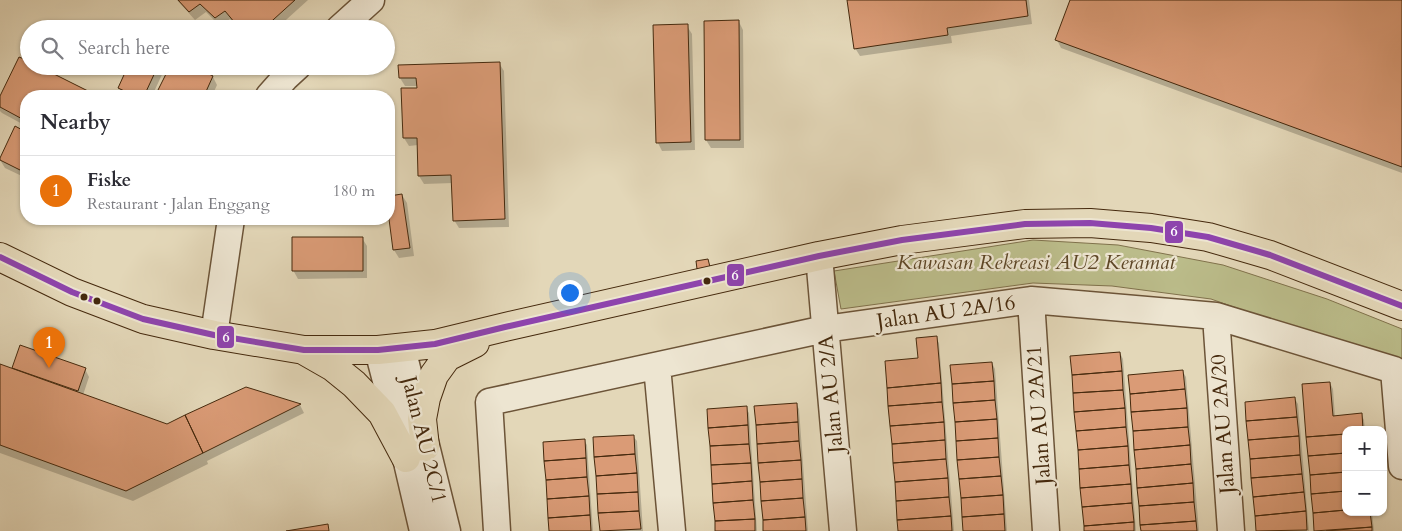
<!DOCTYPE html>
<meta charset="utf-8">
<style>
:root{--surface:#fff;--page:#f7f7f7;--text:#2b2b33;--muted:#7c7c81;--line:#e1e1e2;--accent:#7c3aed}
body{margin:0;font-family:Cardo,serif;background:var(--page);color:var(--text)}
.controls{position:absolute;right:15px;bottom:15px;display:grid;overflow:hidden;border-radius:10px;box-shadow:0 1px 4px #0004}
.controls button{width:45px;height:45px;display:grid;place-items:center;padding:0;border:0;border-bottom:1px solid var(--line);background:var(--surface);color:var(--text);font:25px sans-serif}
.you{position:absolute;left:569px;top:292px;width:18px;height:18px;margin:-12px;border:4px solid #fff;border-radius:50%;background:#1a73e8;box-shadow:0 0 0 8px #1a73e833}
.badge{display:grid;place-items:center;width:32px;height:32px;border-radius:50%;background:var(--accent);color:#fff;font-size:16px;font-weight:700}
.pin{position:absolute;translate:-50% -41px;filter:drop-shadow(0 1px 2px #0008)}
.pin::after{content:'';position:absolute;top:26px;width:18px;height:15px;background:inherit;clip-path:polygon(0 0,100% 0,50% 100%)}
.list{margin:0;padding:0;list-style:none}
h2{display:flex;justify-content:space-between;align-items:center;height:65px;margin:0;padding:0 20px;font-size:21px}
h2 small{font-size:16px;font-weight:400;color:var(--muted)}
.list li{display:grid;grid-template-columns:32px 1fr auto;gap:15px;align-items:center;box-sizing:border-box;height:70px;padding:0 20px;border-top:1px solid var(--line)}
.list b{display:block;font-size:19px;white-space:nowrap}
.list p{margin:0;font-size:16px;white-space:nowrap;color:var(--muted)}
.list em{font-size:16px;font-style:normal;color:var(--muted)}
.icon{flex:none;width:28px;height:28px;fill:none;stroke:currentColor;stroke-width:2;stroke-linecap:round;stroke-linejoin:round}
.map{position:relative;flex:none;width:1402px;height:531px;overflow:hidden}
.search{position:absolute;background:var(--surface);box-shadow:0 1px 4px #0004;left:20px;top:20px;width:375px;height:55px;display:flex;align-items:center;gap:12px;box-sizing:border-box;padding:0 18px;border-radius:28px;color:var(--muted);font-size:19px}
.panel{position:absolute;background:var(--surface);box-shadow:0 1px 4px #0004;left:20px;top:90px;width:375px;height:135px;border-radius:20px}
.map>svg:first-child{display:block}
.green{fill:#bbbc8a;stroke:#80724c}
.shadow{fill:#0003}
.building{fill:#da9b76;stroke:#45290d}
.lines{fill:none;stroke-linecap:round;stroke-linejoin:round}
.minor-casing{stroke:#6c5438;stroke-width:29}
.major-casing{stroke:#45290d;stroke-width:30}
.minor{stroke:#ede5d1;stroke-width:26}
.major{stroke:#e3d7b8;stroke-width:28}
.bus-1-casing{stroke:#ede5d1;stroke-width:10}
.bus-1{stroke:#8e44ad;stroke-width:6}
.bus-dot{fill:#45290d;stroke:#ede5d1;stroke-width:2}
.labels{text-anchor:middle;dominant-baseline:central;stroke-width:4.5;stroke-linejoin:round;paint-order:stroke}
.park-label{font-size:21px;font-style:italic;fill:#5d4626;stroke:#ede5d1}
.street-label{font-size:21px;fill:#45290d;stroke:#ede5d1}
.line-badge{stroke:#ede5d1;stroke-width:2}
.badge-label{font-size:14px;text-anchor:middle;font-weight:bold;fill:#fff}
</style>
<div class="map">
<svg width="1402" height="531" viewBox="0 0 1402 531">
<rect width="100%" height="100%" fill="#e3d7b8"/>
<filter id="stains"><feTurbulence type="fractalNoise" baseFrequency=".004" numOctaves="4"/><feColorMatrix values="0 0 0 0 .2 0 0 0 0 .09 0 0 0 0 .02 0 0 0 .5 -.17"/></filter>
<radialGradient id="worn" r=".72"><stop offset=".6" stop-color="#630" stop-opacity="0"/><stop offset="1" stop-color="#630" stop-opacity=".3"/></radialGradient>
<!-- green -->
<path class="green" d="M1033 240 1118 245 1223 265 1327 299 1402 329V367L1211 299 1112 286 1033 283 841 309 834 271Z"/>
<!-- shadow -->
<path class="shadow" d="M177 0H308L276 29H239L230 19 220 26 206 12 195 20Z
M849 0H1029L1032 24 951 36 952 43 860 56 855 48Z
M1071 0H1402V173L1061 48 1057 40Z
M739 22 743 30 744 148H711L706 140Z
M687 26 692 34 695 150 662 151 658 143Z
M499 63 504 71 509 227 459 228 454 220 453 183 424 184 419 176 418 145 409 146 404 138 418 86H405L400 78Z
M29 66H36L95 96H26V126L2 113 0 111V99Z
M130 66H166L152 96H124L119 88Z
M171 66H191L213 77 217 85 212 96H157Z
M16 128 26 133V178L5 168 0 160Z
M402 195 407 203 414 256 399 258 394 250 389 211V197Z
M362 238 367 246V278L298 279 293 270Z
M936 338 939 343 954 531H899Z
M21 346 85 369 89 377 83 395 167 425 246 389 300 405 304 413 207 461 208 464 133 501 0 453V365L13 369Z
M1120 353 1123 359 1136 531H1085Z
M992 363 995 369 1007 531H964Z
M1183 372 1186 377 1199 531H1142Z
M1330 383 1333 389 1335 417 1361 414 1364 420 1365 430H1346V512H1372L1374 531H1316L1303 386Z
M1295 399 1298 404 1309 531H1258L1246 403Z
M796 404 799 409 808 531H765Z
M746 408 749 413 757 531H717Z
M633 436 637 441 643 531H601L594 439Z
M584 440 587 445 593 531H550Z"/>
<!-- building -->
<path class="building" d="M178 0H295L263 29H240L225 11 215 18 200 4 189 12Z
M847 0H1026L1028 16 947 28 948 35 854 49Z
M1070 0H1402V167L1055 40Z
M739 20 740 140H705L704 21Z
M688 24 691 142 656 143 653 25Z
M19 57 29 61V66H38L98 96H26V121L0 107V96Z
M500 62 505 219 453 221 451 175 418 176 417 138H403L401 88H417L416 78H399L398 65Z
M128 66H158L144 96H135L118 88Z
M170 66H193L213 76 204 96H155Z
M15 126 26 132V173L0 160V158Z
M402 194 410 248 393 250 389 219V196Z
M292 237H363V271H292Z
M708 259 710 267 697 269 696 261Z
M937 336 941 383 887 388 885 361 918 358 916 338Z
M20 345 86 368 78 391 12 368Z
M1120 352 1122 371 1072 375 1070 356Z
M992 362 994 381 952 384 950 365Z
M0 364 167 424 185 415 203 453 126 491 0 445Z
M1183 370 1185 389 1130 394 1128 375Z
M1122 371 1123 390 1073 393 1072 375Z
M994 381 995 400 953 403 952 384Z
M1330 382 1333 416 1362 413 1363 430H1346V434L1306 437 1302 384Z
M941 383 942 402 888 406 887 388Z
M246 387 301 404 203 453 185 415Z
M1185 389 1187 408 1131 412 1130 394Z
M1123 390 1125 408 1074 412 1073 393Z
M1295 397 1297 417 1246 421 1245 402Z
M995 400 997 419 955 422 953 403Z
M942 402 944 422 890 426 888 406Z
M797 403 798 422 756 425 754 406Z
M747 406 748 425 708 428 707 409Z
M1125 408 1126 427 1076 431 1074 412Z
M1187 408 1188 427 1133 431 1131 412Z
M1297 417 1299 436 1248 440 1246 421Z
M997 419 998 438 956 441 955 422Z
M798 422 799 441 757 444 756 425Z
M944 422 945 440 892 444 890 426Z
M748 425 749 444 710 446 708 428Z
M1126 427 1128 446 1078 450 1076 431Z
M1188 427 1190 445 1134 450 1133 431Z
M1346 434V453L1308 456 1306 437Z
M634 435 635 454 594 457 593 437Z
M1299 436 1300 455 1250 459 1248 440Z
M998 438 999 457 957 460 956 441Z
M585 439 586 458 544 461 543 442Z
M945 440 946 459 893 463 892 444Z
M799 441 801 460 758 463 757 444Z
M749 444 751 463 711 465 710 446Z
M1190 445 1191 464 1136 469 1134 450Z
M1128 446 1129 465 1079 469 1078 450Z
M1346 453V472L1310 475 1308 456Z
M635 454 637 473 596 476 594 457Z
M1300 455 1302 474 1251 478 1250 459Z
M999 457 1001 476 959 479 957 460Z
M586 458 587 477 546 480 544 461Z
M946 459 948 478 895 482 893 463Z
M801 460 802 479 760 482 758 463Z
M751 463 752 481 712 484 711 465Z
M1191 464 1193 483 1137 488 1136 469Z
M1129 465 1131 484 1080 488 1079 469Z
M1346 472V491L1311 494 1310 475Z
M637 473 638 492 597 494 596 476Z
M1302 474 1304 492 1253 497 1251 478Z
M1001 476 1003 495 961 498 959 479Z
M587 477 589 496 547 499 546 480Z
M948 478 949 497 896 501 895 482Z
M802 479 803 498 761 501 760 482Z
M752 481 753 500 713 503 712 484Z
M1193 483 1194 502 1139 506 1137 488Z
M1131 484 1132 503 1082 507 1080 488Z
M1346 491V510L1313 513 1311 494Z
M638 492 639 511 598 513 597 494Z
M1304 492 1306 511 1255 516 1253 497Z
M1003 495 1004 514 962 517 961 498Z
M589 496 590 515 548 518 547 499Z
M949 497 951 516 897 520 896 501Z
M803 498 805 517 763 520 761 501Z
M753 500 755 519 715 521 713 503Z
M1194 502 1196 521 1140 525 1139 506Z
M1132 503 1134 522 1084 526 1082 507Z
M1346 510V512H1370L1372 527 1314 531 1313 513Z
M639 511 641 529 600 531 598 513Z
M1306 511 1307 530 1256 531 1255 516Z
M1004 514 1005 531H963L962 517Z
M590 515 591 531H549L548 518Z
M951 516 952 531H898L897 520Z
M805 517 806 531H763V520Z
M755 519V531H715V521Z
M1196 521 1197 531H1141L1140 525Z
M1134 522V531H1084V526Z
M328 524 329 531H286Z
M1372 527V531H1326Z"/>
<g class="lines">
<defs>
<path id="minor" d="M339 29 371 0
M269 96 285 78 298 66
M819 256 843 531
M1031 300 1046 531
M1216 316 1231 531
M214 335 231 219
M402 348 447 531
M378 350 406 458 423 531
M657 366 672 531
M1394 370 1402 466
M497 531 489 402 825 329 1031 300 1216 316 1394 370 1402 374"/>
<path id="major" d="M0 257 72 292 143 319 214 335 304 350H378L435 344 505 327 819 256 902 240 1025 224 1090 223 1151 228 1208 237 1270 255 1402 306
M305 351 333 367 354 384 382 413 406 458
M425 447 422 419 426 398 434 375 447 357 475 343"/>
</defs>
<!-- minor casing -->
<use href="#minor" class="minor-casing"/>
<!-- major casing -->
<use href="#major" class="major-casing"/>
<!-- minor -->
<use href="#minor" class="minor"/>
<!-- major -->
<use href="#major" class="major"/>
<defs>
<path id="bus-1" d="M0 257 72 292 143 319 214 335 304 350H378L435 344 505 327 819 256 902 240 1025 224 1090 223 1151 228 1208 237 1270 255 1402 306"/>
</defs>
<!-- bus-1 casing -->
<use href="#bus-1" class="bus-1-casing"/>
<!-- bus-1 -->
<use href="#bus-1" class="bus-1"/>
</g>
<!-- markers -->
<g class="bus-dot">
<circle cx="707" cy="281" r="4.5"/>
<circle cx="84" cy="297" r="4.5"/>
<circle cx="97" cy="301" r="4.5"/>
</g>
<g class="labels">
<!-- park labels -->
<g class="park-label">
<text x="1036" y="262">Kawasan Rekreasi AU2 Keramat</text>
</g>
<!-- street labels -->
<g class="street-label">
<text transform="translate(946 312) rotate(-8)">Jalan AU 2A/16</text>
<text transform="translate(831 394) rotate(-95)">Jalan AU 2/A</text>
<text transform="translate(1039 415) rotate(-94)">Jalan AU 2A/21</text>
<text transform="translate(1223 424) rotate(-94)">Jalan AU 2A/20</text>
<text transform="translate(424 440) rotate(76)">Jalan AU 2C/1</text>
</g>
</g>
<g class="line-badge">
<rect x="1164" y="220" width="20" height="24" rx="5" fill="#8e44ad"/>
<rect x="726" y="263" width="19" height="24" rx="5" fill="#8e44ad"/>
<rect x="216" y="325" width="19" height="24" rx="5" fill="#8e44ad"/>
</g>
<g class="badge-label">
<text x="1174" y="236">6</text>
<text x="735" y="280">6</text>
<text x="226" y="342">6</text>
</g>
<rect width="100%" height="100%" filter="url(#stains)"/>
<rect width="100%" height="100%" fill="url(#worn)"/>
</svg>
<div class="controls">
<button>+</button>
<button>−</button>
</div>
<div class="you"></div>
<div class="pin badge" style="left:49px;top:368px;background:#e8710a">1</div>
<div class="search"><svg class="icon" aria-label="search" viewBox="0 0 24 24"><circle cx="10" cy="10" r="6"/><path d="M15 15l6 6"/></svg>Search here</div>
<section class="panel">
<h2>Nearby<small></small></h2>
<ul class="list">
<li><span class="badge" style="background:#e8710a">1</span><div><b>Fiske</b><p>Restaurant · Jalan Enggang</p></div><em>180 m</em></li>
</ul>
</section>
</div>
